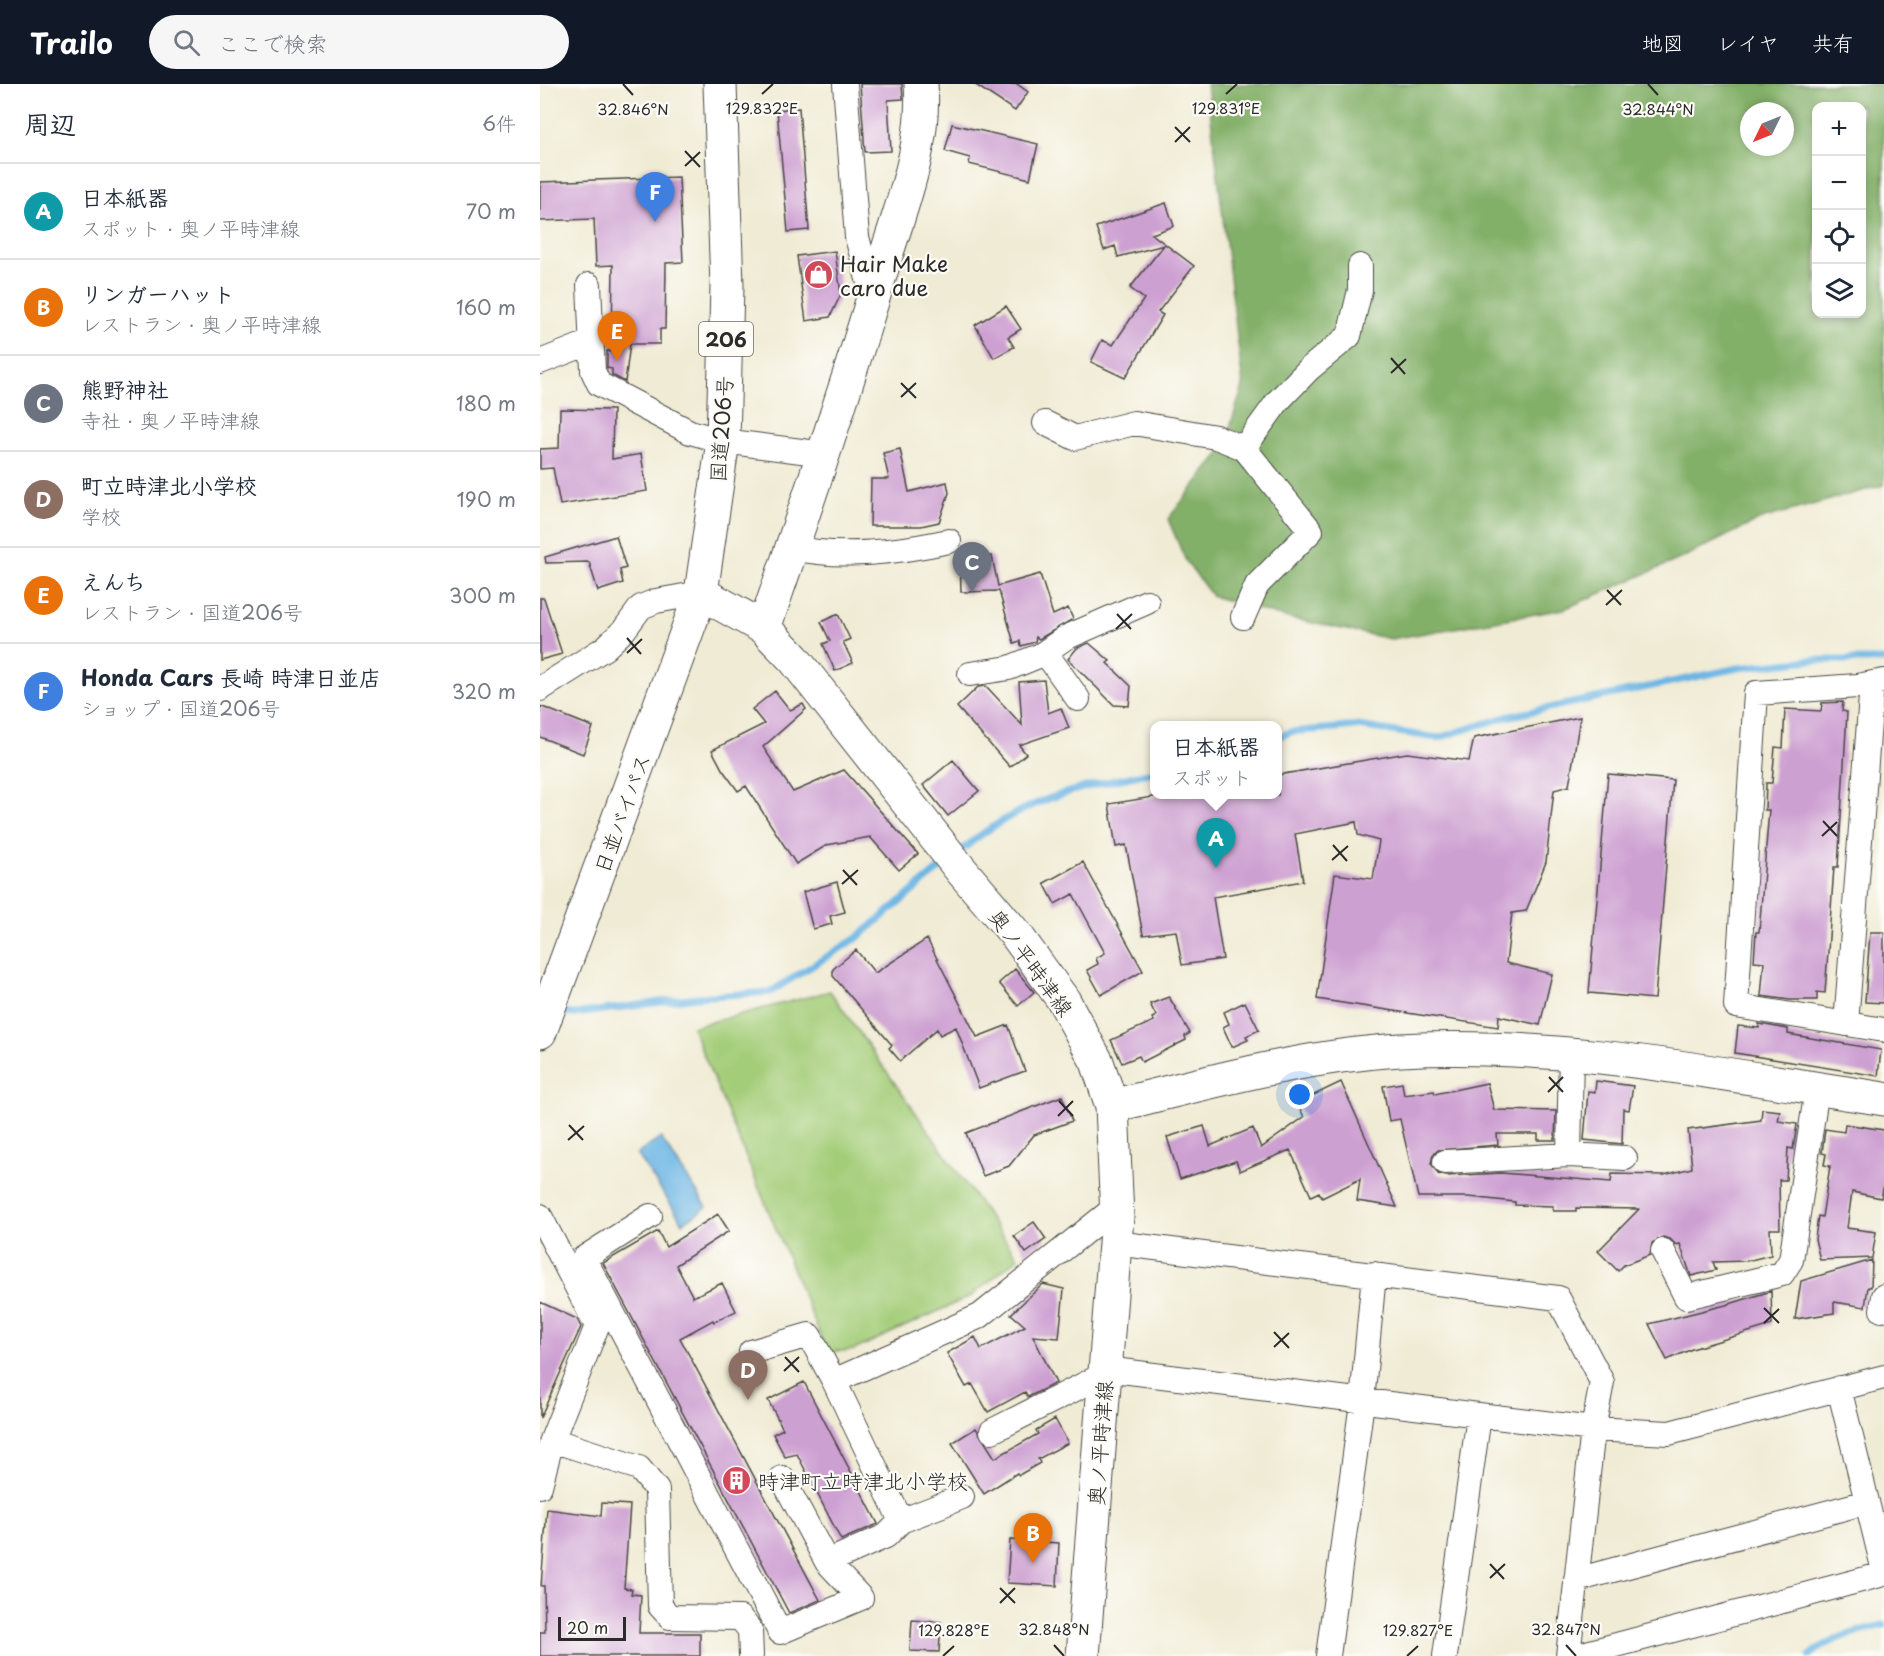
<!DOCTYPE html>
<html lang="ja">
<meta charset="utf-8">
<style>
:root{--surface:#fff;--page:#f6f6f7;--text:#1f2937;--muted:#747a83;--line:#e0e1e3;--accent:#111827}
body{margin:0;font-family:"Playpen Sans","Klee One",sans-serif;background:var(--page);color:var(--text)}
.controls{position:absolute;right:18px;top:18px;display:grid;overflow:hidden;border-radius:12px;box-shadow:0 3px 9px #0003}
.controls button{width:54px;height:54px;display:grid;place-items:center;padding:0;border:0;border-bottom:2px solid var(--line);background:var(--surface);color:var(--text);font:30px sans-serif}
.compass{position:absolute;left:1200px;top:18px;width:54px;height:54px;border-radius:50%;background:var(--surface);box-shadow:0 3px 9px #0003;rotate:227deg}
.scale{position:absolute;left:18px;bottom:15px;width:68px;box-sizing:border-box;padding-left:6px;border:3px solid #2b2b2b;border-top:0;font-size:16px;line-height:21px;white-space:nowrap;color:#2b2b2b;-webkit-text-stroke:4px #fdfcf7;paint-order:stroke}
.you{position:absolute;left:760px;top:1011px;width:21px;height:21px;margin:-15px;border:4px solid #fff;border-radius:50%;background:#1a73e8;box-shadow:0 0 0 9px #1a73e833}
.badge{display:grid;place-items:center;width:39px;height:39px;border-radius:50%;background:var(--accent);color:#fff;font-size:20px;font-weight:700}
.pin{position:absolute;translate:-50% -50px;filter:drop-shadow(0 2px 3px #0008)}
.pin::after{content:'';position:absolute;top:32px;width:21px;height:18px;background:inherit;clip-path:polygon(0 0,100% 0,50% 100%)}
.popup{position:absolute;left:610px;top:637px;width:132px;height:78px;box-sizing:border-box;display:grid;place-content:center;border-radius:12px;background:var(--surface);filter:drop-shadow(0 2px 4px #0005);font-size:20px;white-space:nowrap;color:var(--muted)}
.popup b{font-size:22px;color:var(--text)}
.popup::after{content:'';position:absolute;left:50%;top:100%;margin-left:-12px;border:12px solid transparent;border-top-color:var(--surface)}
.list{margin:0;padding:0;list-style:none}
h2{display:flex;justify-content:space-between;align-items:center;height:78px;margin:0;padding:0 24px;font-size:26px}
h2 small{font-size:20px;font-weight:400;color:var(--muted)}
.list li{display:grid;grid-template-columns:39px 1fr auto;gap:18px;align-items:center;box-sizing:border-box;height:96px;padding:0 24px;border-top:2px solid var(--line)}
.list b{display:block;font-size:22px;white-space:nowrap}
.list p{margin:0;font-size:20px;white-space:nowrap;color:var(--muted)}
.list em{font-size:20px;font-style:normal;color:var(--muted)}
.icon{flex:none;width:33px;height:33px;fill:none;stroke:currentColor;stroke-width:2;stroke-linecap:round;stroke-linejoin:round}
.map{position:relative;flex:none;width:1344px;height:1572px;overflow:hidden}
header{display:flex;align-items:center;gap:36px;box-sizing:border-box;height:84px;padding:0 30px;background:var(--accent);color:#fff}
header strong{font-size:28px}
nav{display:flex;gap:33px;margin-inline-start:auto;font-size:21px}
.search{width:420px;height:54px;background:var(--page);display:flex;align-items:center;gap:15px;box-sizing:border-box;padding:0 21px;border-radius:33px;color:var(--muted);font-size:22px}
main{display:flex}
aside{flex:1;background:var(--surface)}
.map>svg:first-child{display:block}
.green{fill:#a4cd79;stroke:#687c52;stroke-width:1.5}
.forest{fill:#83b069;stroke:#576e4a;stroke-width:1.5;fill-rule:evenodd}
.water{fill:#6cb5e4;stroke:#4c7088;stroke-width:1.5}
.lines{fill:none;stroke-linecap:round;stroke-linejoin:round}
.stream{stroke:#6cb5e4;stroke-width:7}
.building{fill:#cda0d2}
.street-casing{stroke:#494844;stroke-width:26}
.secondary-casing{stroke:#494844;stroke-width:35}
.highway-casing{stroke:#494844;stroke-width:35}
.street{stroke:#fff;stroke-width:24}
.secondary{stroke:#fff;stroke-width:33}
.highway{stroke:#fff;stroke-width:33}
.ticks{fill:none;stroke:#2b2b2b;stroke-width:2}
.labels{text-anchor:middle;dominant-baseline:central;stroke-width:4.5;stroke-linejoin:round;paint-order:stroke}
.shield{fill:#fdfcf7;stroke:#6a6a68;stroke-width:1.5}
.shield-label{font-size:20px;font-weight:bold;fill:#2b2b2b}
.poi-label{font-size:21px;fill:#2b2b2b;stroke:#fdfcf7;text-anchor:start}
.street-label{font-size:21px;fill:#2b2b2b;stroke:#fdfcf7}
.ticks-label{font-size:15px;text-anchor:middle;fill:#2b2b2b;stroke:#fdfcf7;stroke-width:4.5;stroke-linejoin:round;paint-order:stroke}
</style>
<header>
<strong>Trailo</strong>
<div class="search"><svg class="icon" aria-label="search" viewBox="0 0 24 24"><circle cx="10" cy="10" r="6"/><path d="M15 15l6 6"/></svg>ここで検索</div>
<nav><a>地図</a><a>レイヤ</a><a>共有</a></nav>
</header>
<main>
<aside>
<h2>周辺<small>6件</small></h2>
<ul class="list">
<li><span class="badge" style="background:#0f9aa8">A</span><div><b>日本紙器</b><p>スポット · 奥ノ平時津線</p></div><em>70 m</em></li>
<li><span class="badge" style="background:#e8710a">B</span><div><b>リンガーハット</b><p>レストラン · 奥ノ平時津線</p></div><em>160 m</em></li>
<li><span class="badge" style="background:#6b7280">C</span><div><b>熊野神社</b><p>寺社 · 奥ノ平時津線</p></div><em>180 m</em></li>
<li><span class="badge" style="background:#8d6e63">D</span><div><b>町立時津北小学校</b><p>学校</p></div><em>190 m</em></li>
<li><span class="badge" style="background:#e8710a">E</span><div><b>えんち</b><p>レストラン · 国道206号</p></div><em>300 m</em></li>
<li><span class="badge" style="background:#3f7fe0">F</span><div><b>Honda Cars 長崎 時津日並店</b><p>ショップ · 国道206号</p></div><em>320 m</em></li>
</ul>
</aside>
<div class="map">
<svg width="1344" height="1572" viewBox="0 0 1344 1572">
<rect width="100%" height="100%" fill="#fdfcf7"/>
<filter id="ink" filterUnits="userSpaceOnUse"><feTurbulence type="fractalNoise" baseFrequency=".0167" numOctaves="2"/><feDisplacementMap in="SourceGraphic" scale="12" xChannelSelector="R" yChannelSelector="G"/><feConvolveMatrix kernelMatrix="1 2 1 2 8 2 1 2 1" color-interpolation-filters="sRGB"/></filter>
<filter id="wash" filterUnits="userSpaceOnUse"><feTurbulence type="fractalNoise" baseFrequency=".008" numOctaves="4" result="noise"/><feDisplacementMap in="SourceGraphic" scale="24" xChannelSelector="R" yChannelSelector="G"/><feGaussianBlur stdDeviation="1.35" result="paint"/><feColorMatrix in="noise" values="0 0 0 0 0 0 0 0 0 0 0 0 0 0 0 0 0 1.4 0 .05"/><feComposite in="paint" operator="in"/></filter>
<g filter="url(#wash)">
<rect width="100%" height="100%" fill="#f0ebd4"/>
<!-- green -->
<path class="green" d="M290 907 478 1174 431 1212 314 1266 287 1268 152 943Z"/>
<!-- forest -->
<path class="forest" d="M667 0H1344V401L1221 435 1142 474 1024 525 851 555 744 533 672 512 646 477 628 435 683 365 703 302ZM1276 22H1322V230H1276ZM1209 27H1245V63H1209Z"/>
<!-- water -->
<path class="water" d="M121 1054 167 1123 143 1139 97 1070Z"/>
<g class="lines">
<!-- stream -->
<path class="stream" d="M738 653 751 648 817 642 898 654 966 633 1198 584 1271 576H1344
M418 769C480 715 536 704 614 688
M16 928 35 930 157 913 230 908 317 854 405 780
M1269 1572C1291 1554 1317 1547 1344 1541"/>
</g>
<g id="blocks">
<!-- building -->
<path class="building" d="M320 0H362L363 15 348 16 351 67 325 68Z
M434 0H477L488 8 475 27Z
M259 24 269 146 248 148 237 26Z
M412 40 498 60 490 95 429 80 430 74 405 67Z
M139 93 143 178 126 179 125 245H120V260H90L85 298 72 291V285L67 284V267L72 268 73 181 56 182 54 135 0 137V98Z
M626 119 634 142 612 150 654 182 618 228 623 231 585 294 551 278 562 256 573 261 604 215 590 204 624 161 578 173 575 162 564 166 556 143Z
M295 167 301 210 290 233 266 237 257 172Z
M466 222 481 245 468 253 474 263 454 274 435 241Z
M20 325 73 326 72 375 101 370 107 407 20 421 13 384 0 385V365L19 364Z
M360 365 369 408 407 398 409 409 399 438 381 442H330L331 395H349L343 369Z
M76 452 86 484 80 486 83 499 58 507 49 478 6 479 5 473Z
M420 472H452L458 502 500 490 513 531 528 524 533 535 499 555 496 553 495 558 481 562 480 557 474 559 459 507 421 508Z
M0 514H4L22 570 0 576Z
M298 530 310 555 303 558 313 579 295 587 283 560 290 557 281 538Z
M549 559 570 577 567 579 591 602 589 622 574 621 528 575 537 564Z
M504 596 508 629 521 624 529 644 479 661 486 670 470 683 417 623 438 603 446 602 482 641 479 598Z
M235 607 250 626 263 620 266 625 223 663 253 708 304 686 378 770 359 786 330 753 287 761 256 780 206 702 198 707 182 685 172 666 224 640 212 625Z
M1303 618 1302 627 1307 628 1300 750 1298 783H1294L1285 909 1277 908V916H1250L1221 912 1224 878 1214 877 1216 848H1219L1229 726H1225L1226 699H1232L1235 663 1243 664 1245 625 1281 627 1282 619Z
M0 622 53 643 43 670 0 653Z
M1040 633 1029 702 1014 706 1006 778 986 827 972 829 966 879 1012 890 1000 941 959 932 958 943 777 915 795 790 833 795 839 757 818 751 816 738 755 750 763 797 673 813 683 875 642 881 636 847 603 851 586 761 576 763 569 720 625 711H738V691L867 669 929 677 934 654Z
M413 676 439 707 408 732 383 701Z
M1068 690 1133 696 1115 915 1049 909Z
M543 778 603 887 561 911 547 886 558 880 556 874 565 869 533 810 515 820 504 799Z
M297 798 305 828 290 832 292 840 273 845 263 808Z
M1330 848H1344V919L1325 918Z
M387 855 437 953 468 941 485 987 439 1004 416 943 400 951 397 945 360 977 349 964 352 961 293 892V885L316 866 335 889Z
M475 885 494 908 478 922 459 899Z
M629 913 650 949 645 952 646 956 602 978 599 972 582 979 571 956 614 937 612 934 616 932 610 920Z
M705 918 719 946 706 952 708 956 692 963 683 943 689 940 684 928Z
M1219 940 1248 945V950L1341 966 1338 992 1195 969 1198 942 1219 944Z
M1056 997 1093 1002 1089 1026 1083 1025 1082 1060 1044 1056 1048 1007 1055 1008Z
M801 998 857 1123 817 1117 820 1095 782 1114 779 1108 771 1112 750 1066 700 1087 696 1077 640 1095 627 1053 664 1042 670 1062 713 1044 721 1064 764 1033 757 1019Z
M862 999 864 1011 894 1007 895 1010 947 999 954 1026 1016 1027 1015 1056H998V1050H957L958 1061 898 1066 893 1071 891 1079 898 1090 906 1092 961 1089 1071 1098 1072 1090 1124 1091 1152 1084 1148 1046 1221 1036 1222 1025 1240 1027 1238 1037 1257 1040 1253 1065 1248 1064 1246 1096H1239L1240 1145H1230L1231 1171 1207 1177 1173 1178 1176 1186 1151 1192 1140 1160 1136 1161 1130 1155 1123 1153 1112 1159 1110 1171 1084 1181 1078 1187 1058 1167 1099 1125 1036 1124V1127H1013V1122L975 1121V1118L929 1113H878L860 1035 849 1037 843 1002Z
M522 1012 532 1037 494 1051 469 1082 443 1092 426 1049Z
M1305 1040 1344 1046V1100L1341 1114 1312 1108 1307 1144 1336 1148 1332 1174 1280 1176 1275 1155 1278 1132 1282 1133 1290 1082 1284 1081 1286 1070 1282 1069 1285 1045 1304 1048Z
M178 1130 189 1147 136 1181 153 1213 182 1199 196 1227 174 1238 173 1236 140 1254 280 1516 249 1529 63 1179 118 1147 126 1163Z
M494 1138 506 1155 486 1169 474 1152Z
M1332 1176 1331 1203H1328L1325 1223 1294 1218V1229L1255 1235 1261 1197Z
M503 1200 524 1205 519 1254 493 1252 516 1299 488 1313 485 1308 448 1328 432 1300 426 1303 407 1269 435 1253 441 1265 485 1242 471 1230Z
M1231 1207 1232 1241 1152 1265 1127 1276 1109 1240 1186 1221Z
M0 1218 37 1235 41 1243 0 1334Z
M264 1298 338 1440 301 1456 257 1370 245 1373 233 1350 243 1345 228 1316Z
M515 1335 528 1359 498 1375 500 1379 479 1391 477 1389 444 1410 412 1359 436 1344 455 1374 498 1350 496 1346Z
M62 1419 90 1421 84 1504 92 1505 91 1510 101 1511 99 1549H160V1572H0V1548H5L4 1502H1L7 1425 61 1432Z
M470 1456 519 1459 517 1502 467 1499Z
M372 1536 401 1538 399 1568 370 1567Z"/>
</g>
</g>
<g filter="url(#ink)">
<use href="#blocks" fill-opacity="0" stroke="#494844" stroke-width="1.5"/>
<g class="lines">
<defs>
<path id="street" d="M305 0 317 153 333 214
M49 201 53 287 59 300 150 348 183 357 285 370
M0 278 51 258
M505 339 535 354 594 339 676 353 704 364 771 447 717 501 703 533
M704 364 738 317 769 285 809 252 820 206V182
M252 464C303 475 358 468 409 457
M505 568 538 615
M430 590 469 584 501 571 525 554 607 518
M1344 597 1317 602 1216 609 1196 922 1344 946
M0 605 65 564 84 546 101 523 116 517 161 509
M1306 940 1332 599
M1029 1071 1031 969
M905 1078 1029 1071 1085 1074
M0 1132 57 1242 12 1356 0 1402
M110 1132 44 1174 240 1548 321 1514 287 1478 346 1452 361 1437 294 1297 440 1232 577 1122
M575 1159 1018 1214 1062 1298 1053 1345 1028 1572
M1123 1167 1146 1213 1242 1190 1251 1176 1277 1005
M1342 1226 1344 1212
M211 1268 269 1251 294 1297
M565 1285 1053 1345 1129 1349 1344 1293
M1299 1304 1344 1487
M452 1347 565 1290
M12 1356 99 1384 117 1406 120 1522 130 1533 200 1534 210 1546 211 1572
M242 1394 287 1478
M361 1437 422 1413
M1036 1496 1327 1418
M788 1572 822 1318 834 1190
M905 1572 939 1332
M1035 1572 1344 1490"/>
<path id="secondary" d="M161 509 224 544 254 575 421 786 477 852 524 917 557 978 572 1022 577 1133 543 1572
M224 544C266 424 307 303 343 181 361 123 386 62 381 0
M572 1022C667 999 762 972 861 966 1024 957 1184 991 1344 1015"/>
<path id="highway" d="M0 948 161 509 183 357 187 202 180 0"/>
</defs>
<!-- street casing -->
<use href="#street" class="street-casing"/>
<!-- secondary casing -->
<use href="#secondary" class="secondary-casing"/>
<!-- highway casing -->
<use href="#highway" class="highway-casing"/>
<!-- street -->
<use href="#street" class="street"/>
<!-- secondary -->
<use href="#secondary" class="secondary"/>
<!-- highway -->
<use href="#highway" class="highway"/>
</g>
</g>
<!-- ticks -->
<path class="ticks" d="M83 0 93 11M1108 0 1118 11M222 10 233 0M686 10 697 0M635 43 650 58M635 58 650 43M145 67 160 83M145 82 160 68M851 274 865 290M851 289 866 275M361 299 376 314M361 313 376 299M1067 506 1081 521M1066 521 1082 506M577 530 591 545M576 545 592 530M87 554 101 570M87 569 102 555M1283 737 1297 752M1282 752 1297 738M793 761 807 777M792 776 808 762M303 786 317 801M302 800 318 786M1009 993 1023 1008M1008 1008 1023 993M519 1017 533 1032M518 1032 533 1017M29 1041 43 1056M28 1056 44 1042M1224 1224 1239 1239M1224 1239 1239 1225M734 1248 749 1264M734 1263 749 1249M245 1273 259 1288M244 1287 259 1273M950 1480 964 1495M950 1494 965 1480M460 1504 475 1519M460 1519 475 1504M514 1561 524 1572M1026 1561 1036 1572M403 1572 414 1562M867 1572 878 1562"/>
<!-- icons -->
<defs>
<symbol id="shop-disc" viewBox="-11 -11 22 22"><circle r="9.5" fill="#d1495b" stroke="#fdfcf7"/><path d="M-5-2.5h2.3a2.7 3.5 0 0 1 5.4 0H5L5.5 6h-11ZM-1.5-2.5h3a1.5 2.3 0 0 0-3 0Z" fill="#fff"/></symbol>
<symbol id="building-disc" viewBox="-11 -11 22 22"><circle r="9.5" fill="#d1495b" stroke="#fdfcf7"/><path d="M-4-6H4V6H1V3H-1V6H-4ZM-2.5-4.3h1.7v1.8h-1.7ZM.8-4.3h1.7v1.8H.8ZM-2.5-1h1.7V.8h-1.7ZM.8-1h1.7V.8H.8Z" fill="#fff"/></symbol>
</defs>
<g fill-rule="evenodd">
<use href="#shop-disc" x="262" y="174" width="33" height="33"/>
<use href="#building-disc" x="180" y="1380" width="33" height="33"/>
</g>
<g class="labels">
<!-- shield labels -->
<rect class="shield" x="159" y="238" width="54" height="34" rx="4.5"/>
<g class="shield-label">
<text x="186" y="255">206</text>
</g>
<!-- poi labels -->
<g class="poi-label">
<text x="300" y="179">Hair Make<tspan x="300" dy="24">caro due</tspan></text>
<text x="218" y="1396">時津町立時津北小学校</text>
</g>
<!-- street labels -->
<g class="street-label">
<text transform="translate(180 345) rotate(-86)">国道206号</text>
<text transform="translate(81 729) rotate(-70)">日並バイパス</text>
<text transform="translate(492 878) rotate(54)">奥ノ平時津線</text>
<text transform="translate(559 1359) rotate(-86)">奥ノ平時津線</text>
</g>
</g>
<g class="ticks-label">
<text x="222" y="30">129.832°E</text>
<text x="686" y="30">129.831°E</text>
<text x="1118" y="31">32.844°N</text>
<text x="93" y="31">32.846°N</text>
<text x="514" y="1551">32.848°N</text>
<text x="1026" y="1551">32.847°N</text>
<text x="414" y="1552">129.828°E</text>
<text x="878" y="1552">129.827°E</text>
</g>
</svg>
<div class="controls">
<button>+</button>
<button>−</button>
<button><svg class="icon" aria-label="locate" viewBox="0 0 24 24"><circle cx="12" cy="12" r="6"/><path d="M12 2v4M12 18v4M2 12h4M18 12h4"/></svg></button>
<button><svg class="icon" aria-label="layers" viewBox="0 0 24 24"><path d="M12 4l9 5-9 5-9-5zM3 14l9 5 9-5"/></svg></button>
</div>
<svg class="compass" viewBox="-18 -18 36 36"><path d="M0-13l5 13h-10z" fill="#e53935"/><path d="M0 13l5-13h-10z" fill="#747a83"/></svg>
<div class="scale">20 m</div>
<div class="you"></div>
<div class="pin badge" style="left:676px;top:784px;background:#0f9aa8">A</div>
<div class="popup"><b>日本紙器</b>スポット</div>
<div class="pin badge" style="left:493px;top:1479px;background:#e8710a">B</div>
<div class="pin badge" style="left:432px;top:508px;background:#6b7280">C</div>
<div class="pin badge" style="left:208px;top:1316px;background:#8d6e63">D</div>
<div class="pin badge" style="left:77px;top:277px;background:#e8710a">E</div>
<div class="pin badge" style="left:115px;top:138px;background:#3f7fe0">F</div>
</div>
</main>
